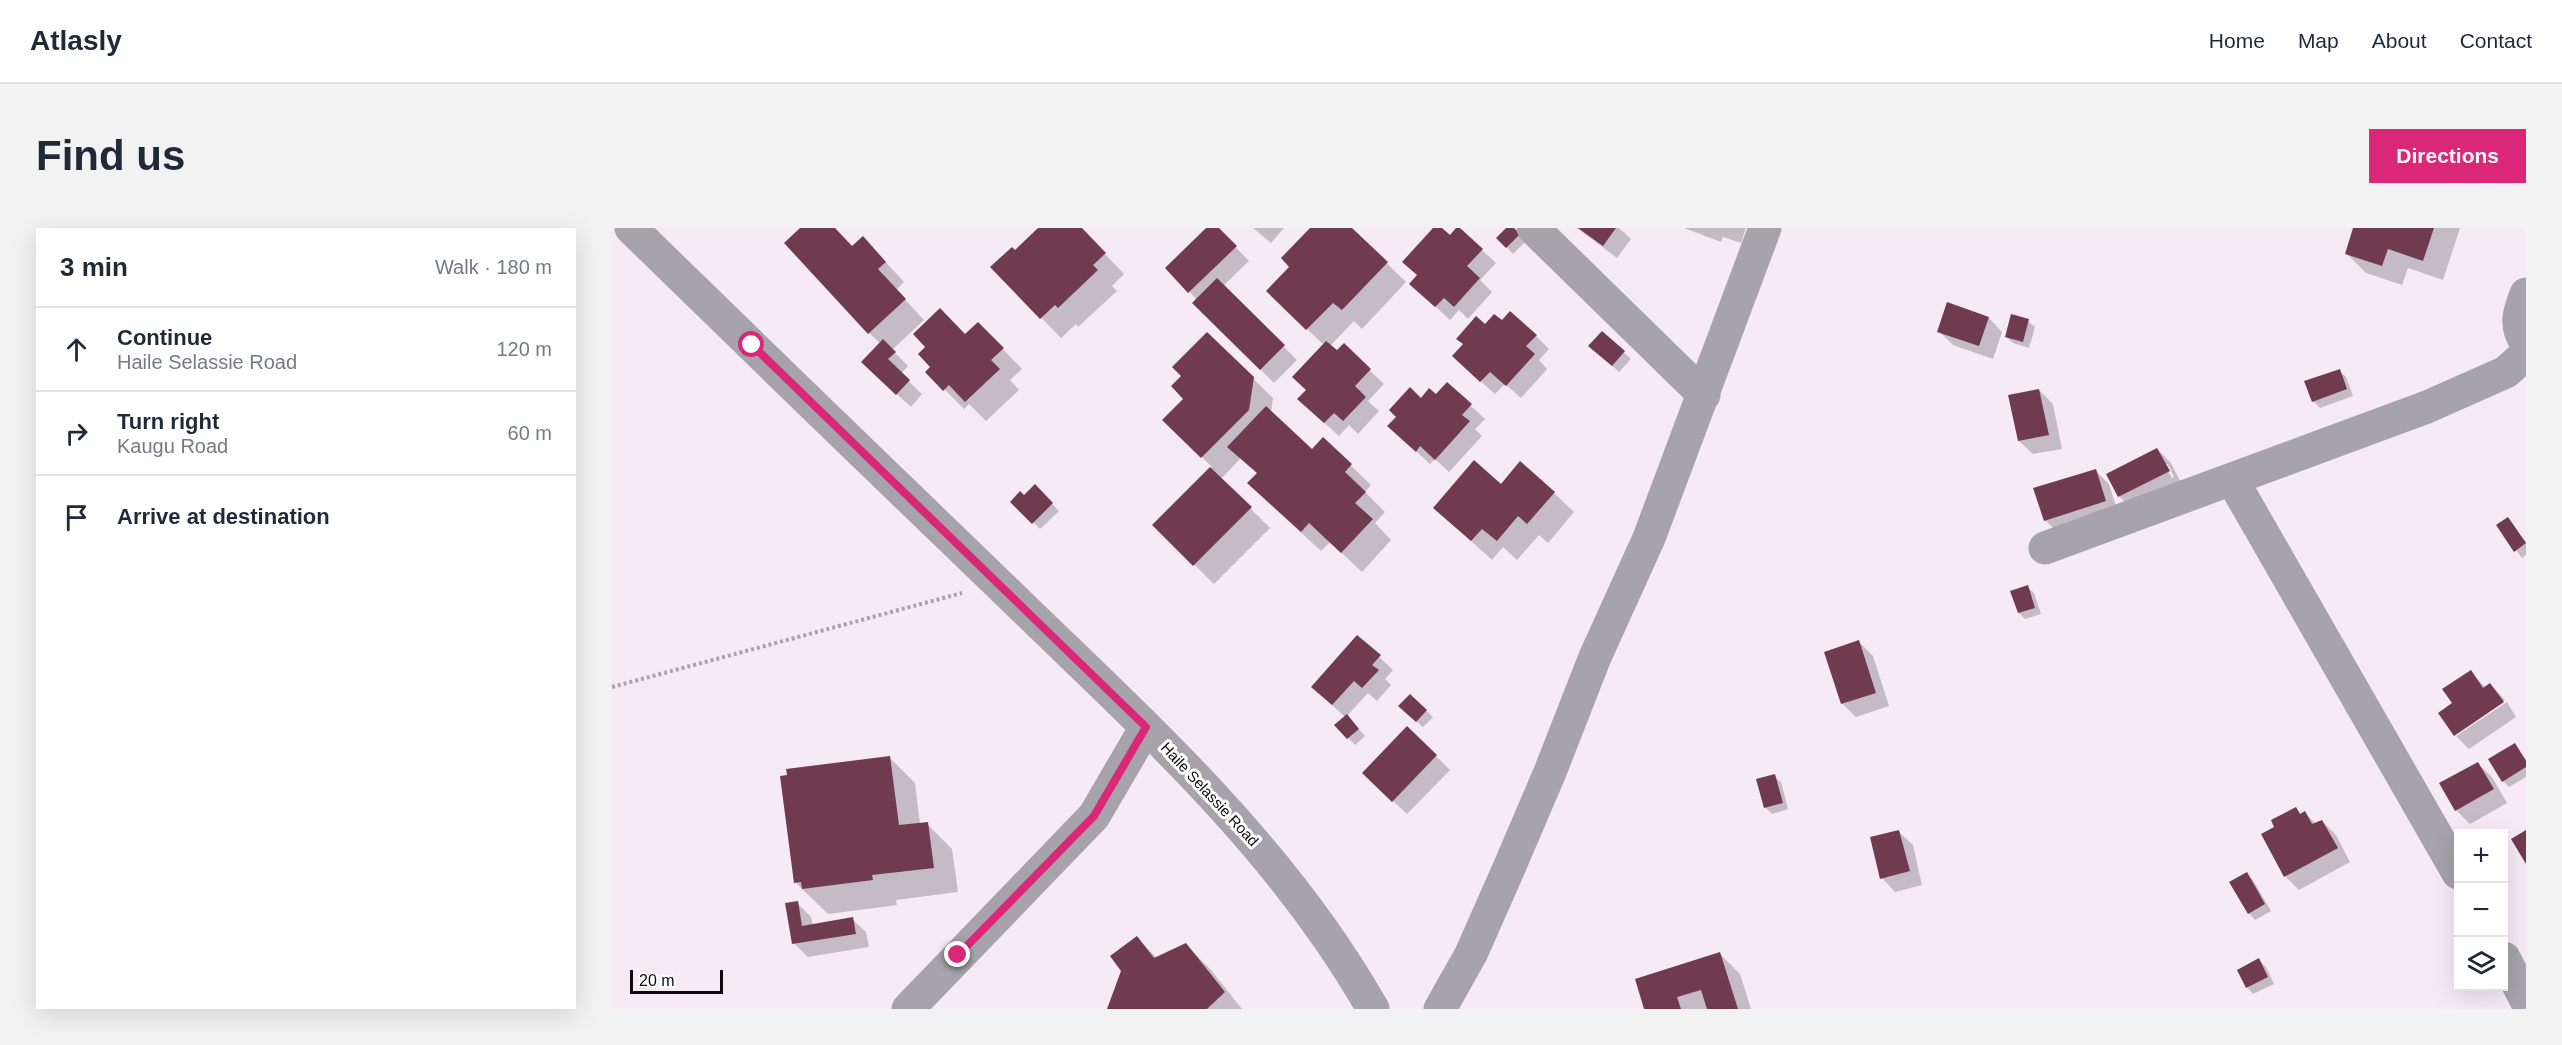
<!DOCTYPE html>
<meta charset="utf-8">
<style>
:root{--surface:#fff;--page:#f2f2f3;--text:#1f2937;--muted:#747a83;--line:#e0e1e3;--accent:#db2777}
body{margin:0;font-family:Helvetica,sans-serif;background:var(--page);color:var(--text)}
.controls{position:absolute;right:18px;bottom:18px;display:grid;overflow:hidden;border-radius:0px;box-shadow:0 6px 24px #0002}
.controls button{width:54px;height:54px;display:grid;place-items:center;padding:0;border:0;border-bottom:2px solid var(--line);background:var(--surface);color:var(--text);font:30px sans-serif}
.scale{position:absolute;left:18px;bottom:15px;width:93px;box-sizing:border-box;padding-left:6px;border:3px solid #0e0a0e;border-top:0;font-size:16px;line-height:21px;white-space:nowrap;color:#0e0a0e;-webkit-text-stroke:4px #fff;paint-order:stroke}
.stop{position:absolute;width:18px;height:18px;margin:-14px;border:4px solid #db2777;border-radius:50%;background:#fff}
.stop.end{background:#db2777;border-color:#fff;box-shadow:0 2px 6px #0008}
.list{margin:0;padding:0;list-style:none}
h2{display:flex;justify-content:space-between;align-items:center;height:78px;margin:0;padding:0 24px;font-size:26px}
h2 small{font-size:20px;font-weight:400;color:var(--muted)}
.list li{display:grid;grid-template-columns:39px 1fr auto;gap:18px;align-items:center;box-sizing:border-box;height:84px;padding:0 24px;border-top:2px solid var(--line)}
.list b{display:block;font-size:22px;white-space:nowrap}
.list p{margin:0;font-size:20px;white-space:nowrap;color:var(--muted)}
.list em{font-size:20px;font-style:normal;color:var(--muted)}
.icon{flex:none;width:33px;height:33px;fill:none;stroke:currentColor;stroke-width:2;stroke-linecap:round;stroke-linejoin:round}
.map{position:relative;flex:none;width:1914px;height:781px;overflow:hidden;border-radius:0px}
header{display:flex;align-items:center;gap:36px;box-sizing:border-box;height:84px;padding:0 30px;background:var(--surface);border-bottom:2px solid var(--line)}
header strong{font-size:28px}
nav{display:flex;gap:33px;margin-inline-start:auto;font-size:21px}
.intro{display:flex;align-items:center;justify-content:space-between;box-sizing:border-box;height:144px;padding:0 36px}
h1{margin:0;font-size:42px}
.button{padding:15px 27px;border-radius:0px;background:var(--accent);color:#fff;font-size:21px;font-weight:700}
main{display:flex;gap:36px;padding:0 36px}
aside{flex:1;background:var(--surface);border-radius:0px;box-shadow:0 6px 24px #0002}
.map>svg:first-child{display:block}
.shadow{fill:#0003;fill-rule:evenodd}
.building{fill:#703b4e}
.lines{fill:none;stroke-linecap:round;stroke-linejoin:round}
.path{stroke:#aba2aa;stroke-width:4;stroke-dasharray:3 3;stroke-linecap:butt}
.minor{stroke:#a6a4aa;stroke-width:33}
.route{stroke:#db2777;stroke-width:8}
.labels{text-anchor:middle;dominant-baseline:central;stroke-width:6;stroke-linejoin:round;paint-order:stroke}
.street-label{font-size:15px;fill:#0e0a0e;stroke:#fff}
</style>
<header>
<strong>Atlasly</strong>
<nav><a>Home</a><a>Map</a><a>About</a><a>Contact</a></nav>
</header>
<div class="intro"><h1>Find us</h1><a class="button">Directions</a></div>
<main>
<aside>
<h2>3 min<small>Walk · 180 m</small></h2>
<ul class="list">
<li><svg class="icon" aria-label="ahead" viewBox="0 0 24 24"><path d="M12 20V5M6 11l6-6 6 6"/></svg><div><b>Continue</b><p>Haile Selassie Road</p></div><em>120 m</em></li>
<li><svg class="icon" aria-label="right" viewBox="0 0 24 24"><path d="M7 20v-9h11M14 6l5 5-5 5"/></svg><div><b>Turn right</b><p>Kaugu Road</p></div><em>60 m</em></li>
<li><svg class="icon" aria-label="arrive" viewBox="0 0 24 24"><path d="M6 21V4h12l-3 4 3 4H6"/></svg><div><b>Arrive at destination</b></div></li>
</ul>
</aside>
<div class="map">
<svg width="1914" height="781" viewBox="0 0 1914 781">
<rect width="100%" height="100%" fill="#f6eaf5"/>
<!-- shadow -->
<path class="shadow" d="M191 0H222L240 19 270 30 292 54 284 62 312 92 280 122 296 138 289 146 310 166 299 179 265 148 269 116 257 105Z
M428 0H468L512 46 500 58 505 63 466 99 464 96 449 110 380 39 403 24Z
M596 0H605L637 33 611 58 685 132 662 155 582 75 585 72 555 40Z
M641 0H672L659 15Z
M700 0H738L794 54 750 101 742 93 718 118 725 124 732 118 772 156 756 173 767 183 746 206 737 197 727 208 701 185 695 163 712 117 676 83 679 39Z
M823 0H828L838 10 846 0 884 35 868 52 880 64 856 91 847 82 838 92 813 69 806 48Z
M897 0H900L914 13 901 26 886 10Z
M965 0H1007L1019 11 1005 30Z
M1072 0H1134L1129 15 1111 9 1109 14Z
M1743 0H1848L1831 52 1796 40 1790 57 1754 45 1734 25Z
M1377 90 1390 104 1381 131 1341 117 1327 103Z
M1416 93 1423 99 1417 120 1401 115 1394 109Z
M890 94 924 108 937 121 927 132 935 141 909 170 893 156 883 166 856 142Z
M366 96 410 141 398 152 407 162 374 193 357 176 352 181 315 144Z
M990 105 1019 131 1007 144 985 124Z
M595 106 661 170 659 185 700 223 711 211 759 257 753 264 773 284 763 295 779 312 750 344 718 314 709 323 657 275 646 246 629 230 609 251 658 300 602 356 542 297 600 239 552 192 573 171 571 149Z
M1727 143 1734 149 1741 168 1708 180 1701 173Z
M835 156 873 191 863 201 870 208 837 244 823 231 818 236 791 211Z
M1427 162 1441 176 1450 221 1421 226 1407 213Z
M1545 221 1559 235 1570 257 1521 282 1507 268ZM1552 236H1556L1562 249 1560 250Z
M1483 242 1497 256 1507 287 1447 306 1433 292Z
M423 258 447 283 428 301 400 274 412 269Z
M889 258 942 265 962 284 936 315 927 307 905 332 891 319 880 332 823 280Z
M1896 291 1914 314V327L1910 330 1886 297Z
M1415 359 1422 365 1429 386 1413 391 1407 385Z
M746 409 781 442 773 451 779 457 765 473 756 465 735 488 753 508 743 517 724 497 733 489 701 459Z
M1247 414 1261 428 1277 478 1244 489 1230 475Z
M1859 444 1874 460 1878 456 1893 472 1844 505V507L1828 485 1842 475Z
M798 468 821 489 811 499 795 485Z
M1895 474 1904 489 1857 521 1844 508Z
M795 500 838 542 795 586 765 558Z
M1903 517 1914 531V549L1897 559 1891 553Z
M278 530 303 555 308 596H315L340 621 346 664 284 672 285 677 216 686 184 655Z
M1866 536 1880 549 1895 575 1858 596 1844 582Z
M1162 548 1169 554 1176 581 1160 586 1153 579Z
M1684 581 1690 587 1693 585 1704 596 1710 593 1724 607 1738 634 1687 662 1673 648 1664 600Z
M1287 604 1301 617 1310 657 1283 664 1270 650Z
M1635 646 1641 652 1659 683 1643 692 1637 685Z
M185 675 199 689 201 697 240 691 254 704 257 719 196 729 182 715Z
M525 710 545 730 574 717 599 742 630 781H496Z
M1108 726 1128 746 1139 781H1034Z
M1647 732 1654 739 1662 756 1641 766 1635 759Z"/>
<!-- building -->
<path class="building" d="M188 0H223L240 18 251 8 274 34 266 41 294 71 256 106 172 15Z
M426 0H470L494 25 481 37 486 42 446 80 443 77 428 91 378 39 400 19 403 22Z
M594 0H607L625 18 576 65 553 40Z
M698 0H740L776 34 730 82 721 75 694 102 654 63 677 39 669 30Z
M821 0H830L838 7 844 0H848L871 21 855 38 868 50 842 79 832 70 823 79 797 56 805 47 790 34Z
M894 0H902L908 6 894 20 884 10Z
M966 0H1004L991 18Z
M1741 0H1822L1811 33 1776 21 1770 38 1733 26Z
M605 50 673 117 648 142 580 75Z
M1335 74 1377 89 1367 118 1325 104Z
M328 80 353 106 366 94 392 120 379 132 388 141 353 174 337 157 331 163 313 144 318 139 306 126 313 119 301 106Z
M898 83 925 107 914 118 923 126 894 158 878 144 868 154 840 128 851 116 844 111 864 88 873 96 882 86 890 92Z
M1399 86 1417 91 1411 114 1393 109Z
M990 103 1013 123 1000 138 976 118Z
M595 104 642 149 637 182 589 230 550 192 571 171 559 158 569 148 560 139Z
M271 111 284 124 276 131 298 152 284 167 249 134Z
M714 113 725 122 732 115 759 141 743 158 754 169 731 193 722 185 712 195 685 171 694 162 680 149Z
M1728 141 1735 161 1700 174 1692 153Z
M835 154 860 176 850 187 858 193 823 232 808 218 804 224 775 198 784 189 777 182 798 159 809 170 817 160 824 166Z
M1427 161 1437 207 1406 213 1396 167Z
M654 178 700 221 711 209 740 236 733 244 754 264 743 275 761 291 729 325 697 295 689 304 635 255 645 245 615 219Z
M1545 220 1558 243 1506 269 1494 246Z
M862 232 889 256 908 233 943 264 915 296 906 288 885 313 870 301 859 313 821 280Z
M598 239 640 279 581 338 540 297Z
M1484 241 1494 273 1432 293 1421 260Z
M423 256 441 275 420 296 398 274 408 263 412 267Z
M1896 289 1914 315 1902 324 1884 297Z
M1416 357 1423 380 1406 385 1398 363Z
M745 407 769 427 760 437 767 442 750 460 742 453 720 477 699 459Z
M1247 412 1264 465 1229 476 1212 424Z
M1859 442 1871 460 1878 455 1892 474 1842 508 1826 485 1840 475 1830 461Z
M798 466 815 482 804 494 786 478Z
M735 486 747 501 735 511 722 497Z
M795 498 825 527 780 574 750 545Z
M1903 515 1914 533V539L1890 554 1876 531Z
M278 528 287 597 316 594 322 640 260 647 261 652 190 661 189 654 182 655 168 548 175 547 174 541Z
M1866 534 1882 561 1843 583 1827 555Z
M1163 546 1171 575 1152 580 1144 551Z
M1684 579 1688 586 1693 583 1700 596 1710 592 1726 620 1672 649 1649 606 1662 599 1659 592Z
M1287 602 1298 643 1268 651 1258 609Z
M1914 602V636L1899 611Z
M1635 644 1653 676 1636 686 1617 654Z
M186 673 190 698 241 689 244 706 180 716 173 675Z
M525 708 542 730 574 715 613 764 595 781H495L509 743 498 728Z
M1108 724 1126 781H1095L1089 762 1065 769 1069 781H1032L1023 751Z
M1647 730 1656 749 1634 760 1625 742Z"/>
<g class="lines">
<!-- path -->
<path class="path" d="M0 459 350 365"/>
<!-- minor -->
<path class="minor" d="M19 0C146 124 273 247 401 370 533 498 669 619 761 781
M921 0 1092 167
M1914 66C1907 84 1902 98 1914 114
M1621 253 1846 645
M1433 320 1815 179 1894 144 1914 126
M1892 730 1914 772
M296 781 482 588 534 499
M828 781 859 726 897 640 938 544 983 429 1037 310 1153 0"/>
</g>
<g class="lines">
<!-- route -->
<path class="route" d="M140 117 534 499 482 588 346 727"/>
</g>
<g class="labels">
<!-- street labels -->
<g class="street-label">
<text transform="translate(598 566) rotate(47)">Haile Selassie Road</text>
</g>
</g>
</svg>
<div class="controls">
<button>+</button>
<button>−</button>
<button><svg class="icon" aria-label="layers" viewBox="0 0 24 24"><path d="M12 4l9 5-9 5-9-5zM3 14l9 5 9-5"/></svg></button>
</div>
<div class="scale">20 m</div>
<div class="stop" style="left:140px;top:117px"></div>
<div class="stop end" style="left:346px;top:727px"></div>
</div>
</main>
